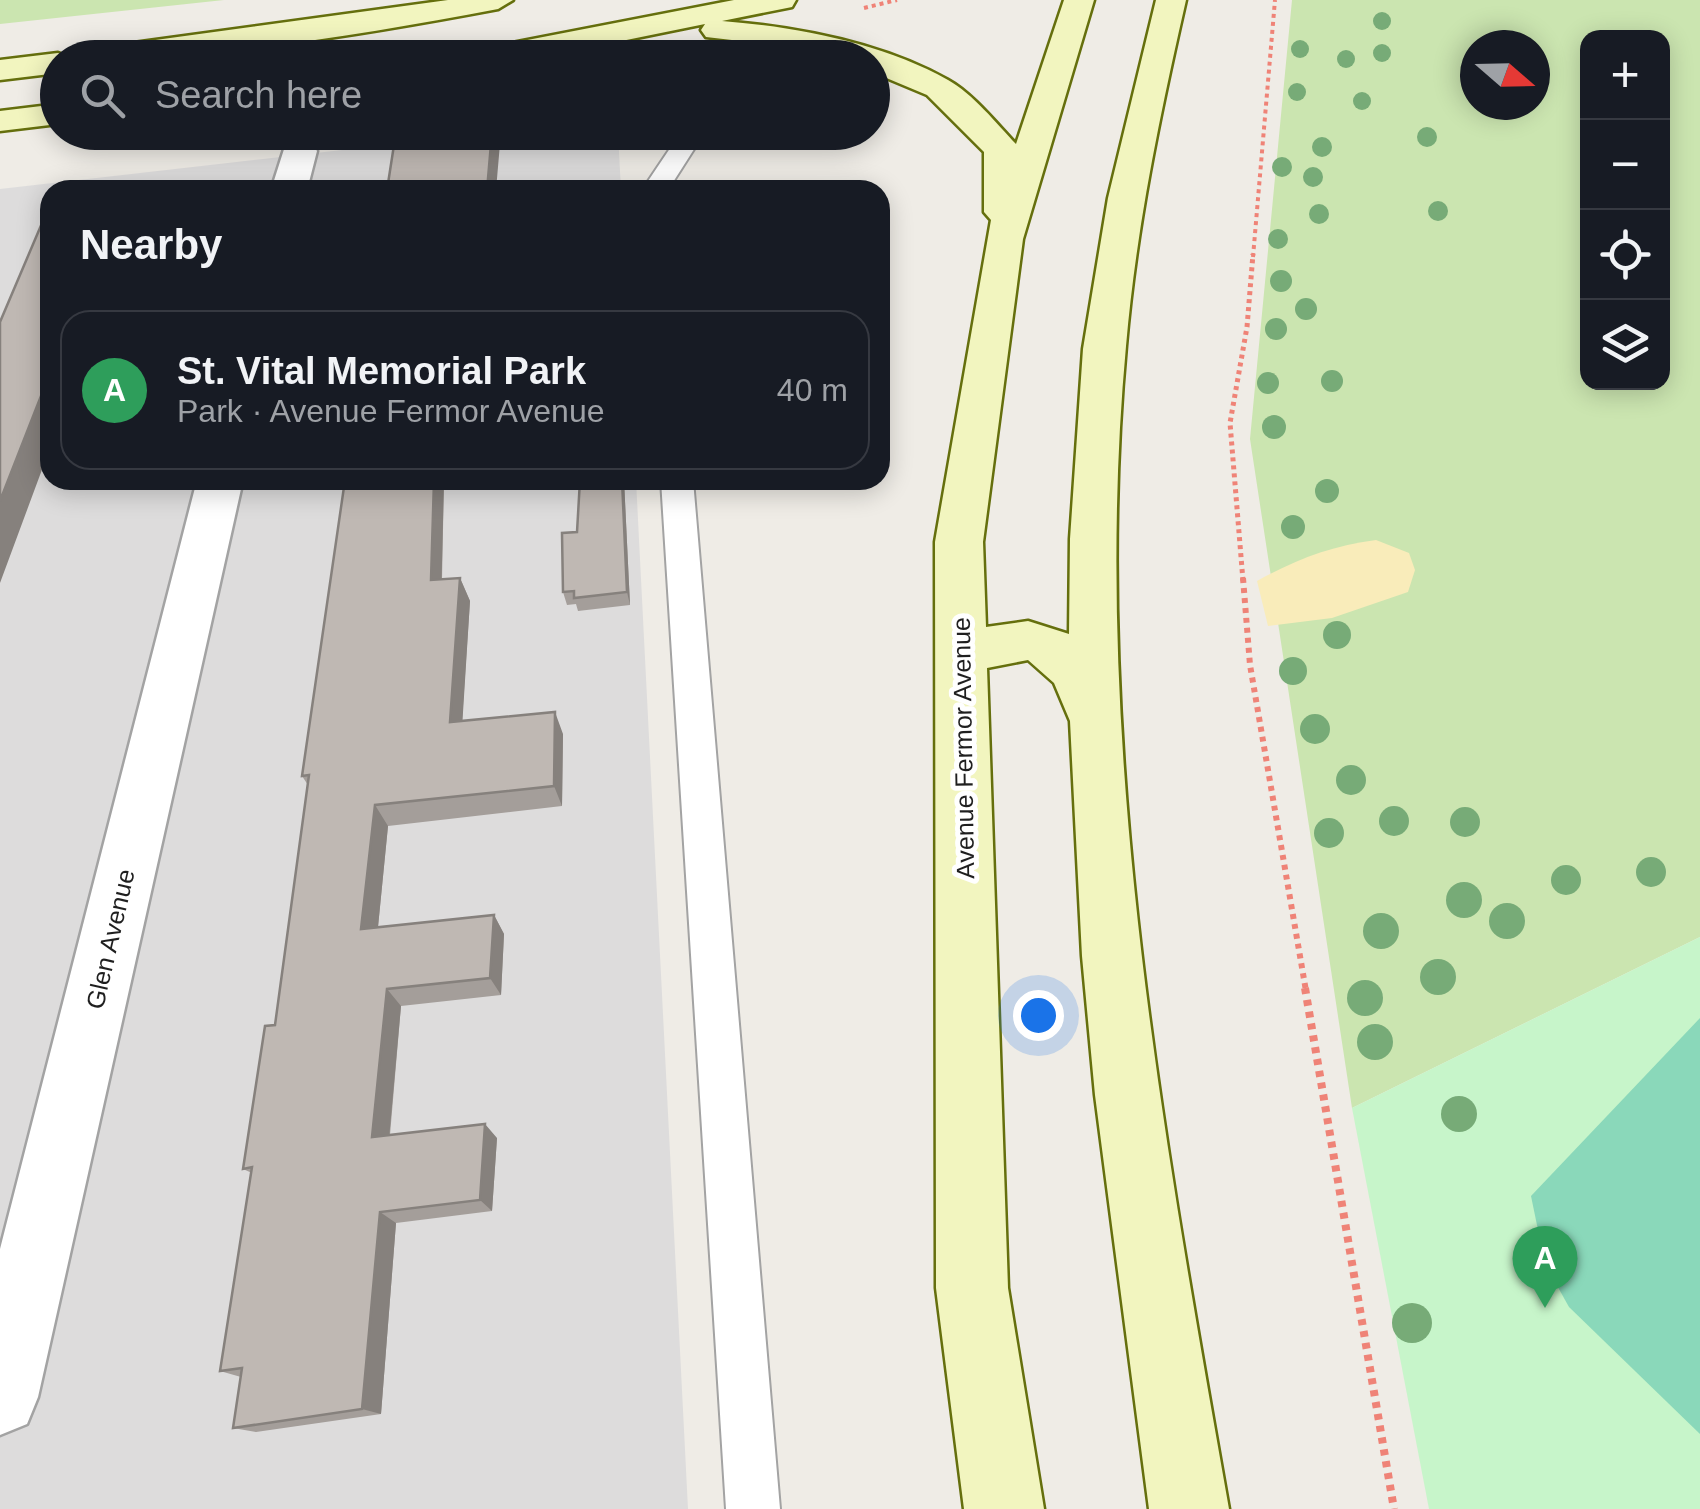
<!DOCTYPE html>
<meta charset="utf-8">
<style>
:root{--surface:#171b24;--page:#20242c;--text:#f1f3f6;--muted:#9ea1a6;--line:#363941;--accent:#da8c8e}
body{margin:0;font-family:Helvetica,sans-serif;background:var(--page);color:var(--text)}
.controls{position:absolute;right:30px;top:30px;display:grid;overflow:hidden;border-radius:20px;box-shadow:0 5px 25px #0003}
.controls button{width:90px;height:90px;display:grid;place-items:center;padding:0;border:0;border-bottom:2px solid var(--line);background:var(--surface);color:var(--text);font:50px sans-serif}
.compass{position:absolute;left:1460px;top:30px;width:90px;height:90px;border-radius:50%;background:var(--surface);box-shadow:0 5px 25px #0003;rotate:110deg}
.you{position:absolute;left:1038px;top:1015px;width:35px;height:35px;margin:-25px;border:8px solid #fff;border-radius:50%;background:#1a73e8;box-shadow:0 0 0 15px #1a73e833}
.badge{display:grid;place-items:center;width:65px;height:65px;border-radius:50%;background:var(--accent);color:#fff;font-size:32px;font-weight:700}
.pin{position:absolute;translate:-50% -82px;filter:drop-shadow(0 2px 5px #0008)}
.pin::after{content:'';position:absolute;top:52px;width:35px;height:30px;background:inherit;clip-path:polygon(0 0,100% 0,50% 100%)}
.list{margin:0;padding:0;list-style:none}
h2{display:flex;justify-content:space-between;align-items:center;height:130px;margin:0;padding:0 40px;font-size:42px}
h2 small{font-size:32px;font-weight:400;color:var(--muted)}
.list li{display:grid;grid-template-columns:65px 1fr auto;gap:30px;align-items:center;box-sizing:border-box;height:160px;margin:0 20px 20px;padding:0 20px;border:2px solid var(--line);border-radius:30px}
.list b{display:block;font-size:38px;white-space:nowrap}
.list p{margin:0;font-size:32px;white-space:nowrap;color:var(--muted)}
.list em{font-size:32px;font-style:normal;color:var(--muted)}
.icon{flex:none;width:55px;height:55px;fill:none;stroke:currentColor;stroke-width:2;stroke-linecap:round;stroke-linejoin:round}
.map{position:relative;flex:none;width:1700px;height:1509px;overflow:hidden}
.search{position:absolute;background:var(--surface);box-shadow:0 5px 25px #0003;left:40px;top:40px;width:850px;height:110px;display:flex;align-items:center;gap:25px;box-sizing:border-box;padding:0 35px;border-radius:55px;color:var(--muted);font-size:38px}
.panel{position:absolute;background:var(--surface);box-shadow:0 5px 25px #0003;left:40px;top:180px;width:850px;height:310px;border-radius:30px}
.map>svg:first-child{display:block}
.residential{fill:#dddcdc}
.grass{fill:#cbe5b0;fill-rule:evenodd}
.sand{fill:#f9ecba}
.park{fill:#c7f5ca}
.pitch{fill:#8ad8ba}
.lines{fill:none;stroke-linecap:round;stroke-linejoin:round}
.service-casing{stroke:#a3a3a3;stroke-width:4}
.minor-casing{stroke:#a3a3a3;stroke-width:5}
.secondary-casing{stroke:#656f0d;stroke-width:5}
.path-far3{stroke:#ef8377;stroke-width:4;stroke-dasharray:4 4;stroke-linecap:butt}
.path-far2{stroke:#ef8377;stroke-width:5;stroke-dasharray:4 4;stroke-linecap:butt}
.path-far1{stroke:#ef8377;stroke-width:6;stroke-dasharray:5 5;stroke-linecap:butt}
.path{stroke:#ef8377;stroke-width:8;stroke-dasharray:6 6;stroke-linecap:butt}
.service{fill:#fff;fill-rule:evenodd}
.minor{fill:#fff;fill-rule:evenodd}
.secondary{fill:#f2f5bf;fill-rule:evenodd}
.tree{fill:#77ab77}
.wall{fill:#a49e9a}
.shaded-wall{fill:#86817d}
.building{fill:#bfb8b3;stroke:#86817d;stroke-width:2.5}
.labels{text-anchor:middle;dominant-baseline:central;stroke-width:10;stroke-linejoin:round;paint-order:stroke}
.street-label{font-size:25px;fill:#1f1f1f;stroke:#fff}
</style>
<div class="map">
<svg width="1700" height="1509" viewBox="0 0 1700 1509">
<rect width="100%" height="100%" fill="#efece6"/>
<!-- residential -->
<path class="residential" d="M492 133H618L621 190H50V480H636L688 1509H0V189Z"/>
<!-- grass -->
<path class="grass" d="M0 0H224L0 24Z
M1292 0H1700V937L1352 1108 1250 439ZM1588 38H1662V382H1588ZM1475 45H1535V105H1475Z"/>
<!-- sand -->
<path class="sand" d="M1376 540 1409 553 1415 570 1408 592 1332 618 1268 626 1257 581C1297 559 1331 546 1376 540Z"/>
<!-- park -->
<path class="park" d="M1700 937V1509H1429L1352 1108Z"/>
<!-- pitch -->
<path class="pitch" d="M1700 1018V1434L1569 1307 1545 1264 1531 1196Z"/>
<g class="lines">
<defs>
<path id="service" d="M681 132H705L668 190H642Z
M661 480H693L780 1509H726Z"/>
<path id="minor" d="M299 140 312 143 317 151 307 190H271L286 143Z
M197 480H243L38 1397 27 1424 0 1435V1249Z"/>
<path id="secondary" d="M448 0H513L498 9C360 35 222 58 81 58L97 48Z
M734 0H796L792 7 722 21C797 27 882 43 948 80 972 93 997 124 1016 144L1064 0H1094L1023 239 983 542 986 627 1028 621 1069 634 1070 539 1083 349 1108 198 1156 0H1186C1160 114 1136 229 1126 346 1090 734 1162 1129 1229 1509H1149L1095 1095 1082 956 1070 721 1054 683 1028 660 987 668 1008 1288 1044 1509H964L936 1288 935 542 991 220 984 212V152L927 95 872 72V58H825L774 45 706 37 701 30 705 24 538 58H470L486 48Z
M58 53 71 58H58V73L0 80V60Z
M58 104V124L0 131V111Z"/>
</defs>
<!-- service casing -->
<use href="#service" class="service-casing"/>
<!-- minor casing -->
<use href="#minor" class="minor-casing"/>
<!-- secondary casing -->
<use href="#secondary" class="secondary-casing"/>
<!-- path-far3 -->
<path class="path-far3" d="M864 8 897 0
M84 146 192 132
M1253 257 1275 0"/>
<!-- path-far2 -->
<path class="path-far2" d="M1243 581 1230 423 1247 327 1253 254"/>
<!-- path-far1 -->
<path class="path-far1" d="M1243 578 1250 665 1306 991"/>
<!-- path -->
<path class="path" d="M1305 988 1394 1509"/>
<!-- service -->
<use href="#service" class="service"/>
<!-- minor -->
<use href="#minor" class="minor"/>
<!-- secondary -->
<use href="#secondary" class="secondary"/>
</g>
<!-- trees -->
<g class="tree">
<circle cx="1382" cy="21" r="9"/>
<circle cx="1300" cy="49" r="9"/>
<circle cx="1382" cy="53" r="9"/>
<circle cx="1346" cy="59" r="9"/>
<circle cx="1297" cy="92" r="9"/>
<circle cx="1362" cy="101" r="9"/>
<circle cx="1427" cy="137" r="10"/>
<circle cx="1322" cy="147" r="10"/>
<circle cx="1282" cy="167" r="10"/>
<circle cx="1313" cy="177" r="10"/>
<circle cx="1438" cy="211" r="10"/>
<circle cx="1319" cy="214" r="10"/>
<circle cx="1278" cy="239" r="10"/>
<circle cx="1281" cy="281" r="11"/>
<circle cx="1306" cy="309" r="11"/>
<circle cx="1276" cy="329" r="11"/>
<circle cx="1332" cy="381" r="11"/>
<circle cx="1268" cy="383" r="11"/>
<circle cx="1274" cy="427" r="12"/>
<circle cx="1327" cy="491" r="12"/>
<circle cx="1293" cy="527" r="12"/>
<circle cx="1337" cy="635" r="14"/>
<circle cx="1293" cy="671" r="14"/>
<circle cx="1315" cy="729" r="15"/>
<circle cx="1351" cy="780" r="15"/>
<circle cx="1394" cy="821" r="15"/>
<circle cx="1465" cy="822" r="15"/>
<circle cx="1329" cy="833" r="15"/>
<circle cx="1651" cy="872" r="15"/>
<circle cx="1566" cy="880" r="15"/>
<circle cx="1464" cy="900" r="18"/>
<circle cx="1507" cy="921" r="18"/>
<circle cx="1381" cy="931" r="18"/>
<circle cx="1438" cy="977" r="18"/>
<circle cx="1365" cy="998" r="18"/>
<circle cx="1375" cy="1042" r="18"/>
<circle cx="1459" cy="1114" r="18"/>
<circle cx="1412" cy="1323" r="20"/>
</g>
<!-- wall -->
<path class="wall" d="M345 480H444L442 580 460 578 470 601 462 721 563 734 562 806 388 826 378 927 494 915 504 934 501 995 401 1006 390 1135 497 1138 492 1211 396 1223 381 1414 256 1432 233 1428 241 1377 220 1371 252 1173 243 1169 275 1025 308 785 302 776Z
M624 480 630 605 578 611 576 604 567 605 563 592 577 532Z"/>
<!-- shaded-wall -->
<path class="shaded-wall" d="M492 132H501L496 190H487Z
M50 373V448L0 583V501Z
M434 480H444L441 604 431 580Z
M622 480H624L630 605 627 592Z
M460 578 470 601 461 744 450 722Z
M555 712 563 734 562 806 554 786Z
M375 805 388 826 376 947 361 929Z
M494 915 504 934 501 995 490 978Z
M387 989 401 1006 388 1150 372 1137Z
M485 1124 497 1138 492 1211 480 1200Z
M380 1212 396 1223 381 1414 362 1409Z"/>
<!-- building -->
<path class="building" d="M396 132H492L487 190H387Z
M48 209H50V373L0 501V322Z
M345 480H434L431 580 460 578 450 722 555 712 554 786 375 805 361 929 494 915 490 978 387 989 372 1137 485 1124 480 1200 380 1212 362 1409 233 1428 242 1368 220 1371 252 1167 243 1169 265 1026 275 1025 309 775 302 776Z
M580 480H622L627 592 574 598V591L563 592 562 533 577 532Z"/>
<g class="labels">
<!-- street labels -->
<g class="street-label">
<text transform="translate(963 748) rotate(-91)">Avenue Fermor Avenue</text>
<text transform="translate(110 939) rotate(-77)">Glen Avenue</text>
</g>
</g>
</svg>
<div class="controls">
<button>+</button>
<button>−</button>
<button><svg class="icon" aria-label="locate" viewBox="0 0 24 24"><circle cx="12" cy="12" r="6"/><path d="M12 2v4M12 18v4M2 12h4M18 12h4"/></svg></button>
<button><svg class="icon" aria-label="layers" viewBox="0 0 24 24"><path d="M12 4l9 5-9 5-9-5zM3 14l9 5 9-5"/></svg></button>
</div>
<svg class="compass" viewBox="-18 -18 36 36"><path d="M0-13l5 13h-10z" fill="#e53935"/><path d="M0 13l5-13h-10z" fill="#9ea1a6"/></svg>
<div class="you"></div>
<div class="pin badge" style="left:1545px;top:1308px;background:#2e9e5b">A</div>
<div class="search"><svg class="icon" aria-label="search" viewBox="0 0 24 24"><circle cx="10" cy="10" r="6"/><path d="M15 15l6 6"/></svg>Search here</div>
<section class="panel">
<h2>Nearby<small></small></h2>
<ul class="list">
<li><span class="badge" style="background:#2e9e5b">A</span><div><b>St. Vital Memorial Park</b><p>Park · Avenue Fermor Avenue</p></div><em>40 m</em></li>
</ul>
</section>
</div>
